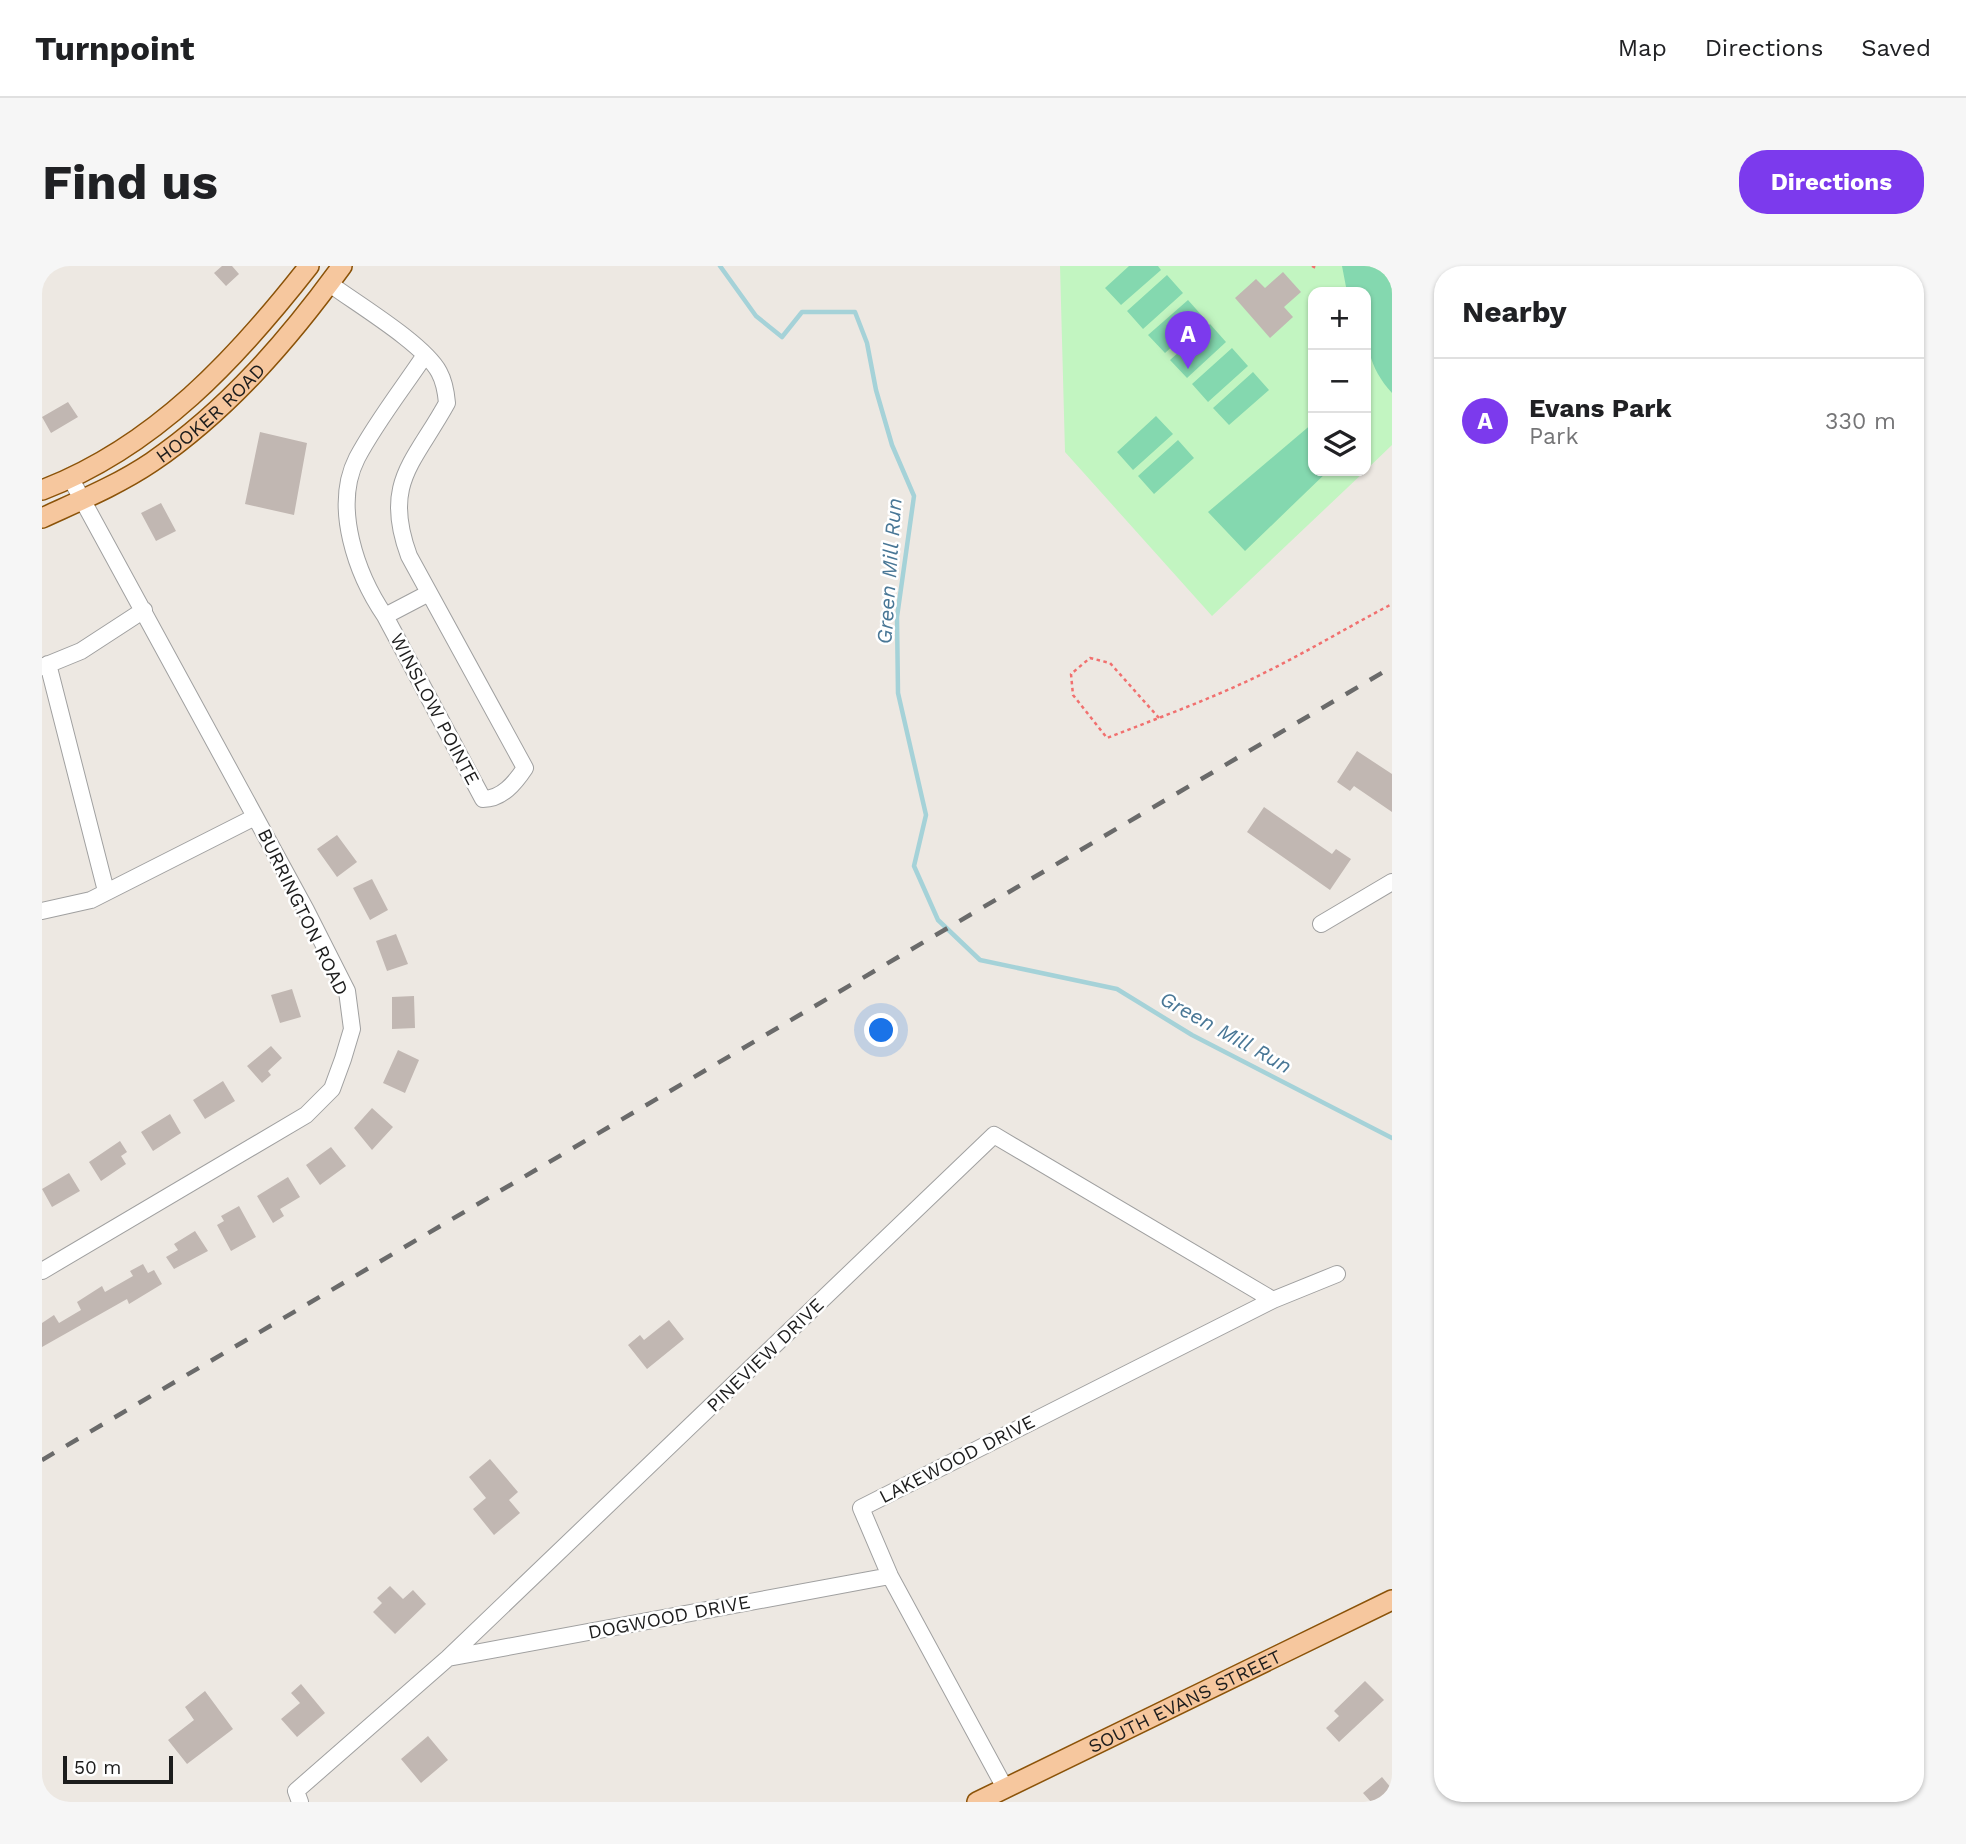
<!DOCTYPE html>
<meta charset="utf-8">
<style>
:root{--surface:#fff;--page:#f6f6f6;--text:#202124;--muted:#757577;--line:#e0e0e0;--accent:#7c3aed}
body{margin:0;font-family:"Work Sans",sans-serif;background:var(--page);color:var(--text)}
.controls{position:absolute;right:21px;top:21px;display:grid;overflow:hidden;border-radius:14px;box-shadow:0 2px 5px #0004}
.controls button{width:63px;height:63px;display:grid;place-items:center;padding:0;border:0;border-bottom:2px solid var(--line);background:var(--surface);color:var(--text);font:35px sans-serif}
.scale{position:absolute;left:21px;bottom:18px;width:110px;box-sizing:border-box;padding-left:7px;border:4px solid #1c1c1c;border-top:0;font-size:19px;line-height:24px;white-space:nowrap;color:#1c1c1c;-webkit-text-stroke:5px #fff;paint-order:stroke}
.you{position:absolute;left:840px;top:765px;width:24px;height:24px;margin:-18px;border:5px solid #fff;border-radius:50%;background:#1a73e8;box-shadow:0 0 0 10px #1a73e833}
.badge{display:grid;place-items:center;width:46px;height:46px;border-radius:50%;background:var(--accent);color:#fff;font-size:23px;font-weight:700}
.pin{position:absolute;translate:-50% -58px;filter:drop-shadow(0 2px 4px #0008)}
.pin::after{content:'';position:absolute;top:37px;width:24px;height:21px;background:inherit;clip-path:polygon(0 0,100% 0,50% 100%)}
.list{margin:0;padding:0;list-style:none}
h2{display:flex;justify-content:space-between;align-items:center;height:91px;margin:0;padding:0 28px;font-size:30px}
h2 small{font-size:23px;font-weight:400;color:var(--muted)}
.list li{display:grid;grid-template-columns:46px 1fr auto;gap:21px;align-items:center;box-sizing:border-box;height:126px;padding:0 28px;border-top:2px solid var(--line)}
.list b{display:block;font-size:26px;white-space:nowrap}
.list p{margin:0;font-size:23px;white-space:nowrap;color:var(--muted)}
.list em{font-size:23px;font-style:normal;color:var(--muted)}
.icon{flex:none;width:38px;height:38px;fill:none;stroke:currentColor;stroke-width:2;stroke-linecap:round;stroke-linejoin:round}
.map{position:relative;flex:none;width:1350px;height:1536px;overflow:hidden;border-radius:28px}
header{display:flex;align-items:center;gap:42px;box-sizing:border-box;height:98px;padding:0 35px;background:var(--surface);border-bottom:2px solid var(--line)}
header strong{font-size:33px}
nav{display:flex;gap:38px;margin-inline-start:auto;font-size:24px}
.intro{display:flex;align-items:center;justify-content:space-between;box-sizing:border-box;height:168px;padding:0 42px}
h1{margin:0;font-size:49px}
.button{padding:18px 32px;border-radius:28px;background:var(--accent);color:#fff;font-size:24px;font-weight:700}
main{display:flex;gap:42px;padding:0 42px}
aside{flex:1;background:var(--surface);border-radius:28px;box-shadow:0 2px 5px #0004}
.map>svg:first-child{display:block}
.park{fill:#c2f5c1}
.pitch{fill:#84d8af}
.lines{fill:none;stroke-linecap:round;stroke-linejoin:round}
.stream{stroke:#a5d2d8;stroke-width:4.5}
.building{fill:#c1b7b2}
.minor-casing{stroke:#a0a0a0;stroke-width:18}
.major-casing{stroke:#8b5309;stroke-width:22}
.path{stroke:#f1706f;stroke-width:2.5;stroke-dasharray:3.5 3.5;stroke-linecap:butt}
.minor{stroke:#fff;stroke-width:16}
.major{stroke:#f6c79e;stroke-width:19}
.rail{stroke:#6a6a6a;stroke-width:4.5;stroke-dasharray:14 14;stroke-linecap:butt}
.labels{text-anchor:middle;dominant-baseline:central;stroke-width:5;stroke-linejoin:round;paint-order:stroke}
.street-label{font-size:19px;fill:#1c1c1c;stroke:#fff}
.water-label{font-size:21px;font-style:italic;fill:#497796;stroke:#fff}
</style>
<header>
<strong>Turnpoint</strong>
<nav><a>Map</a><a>Directions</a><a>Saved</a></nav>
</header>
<div class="intro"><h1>Find us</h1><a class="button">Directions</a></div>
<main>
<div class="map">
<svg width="1350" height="1536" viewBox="0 0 1350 1536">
<rect width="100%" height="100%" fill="#ede8e2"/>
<!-- park -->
<path class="park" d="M1018 0H1350V179L1324 204V26H1271V205H1323L1170 350 1023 186Z"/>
<!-- pitch -->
<path class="pitch" d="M1087 0H1116L1119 4 1079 39 1063 22Z
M1300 0H1350V127C1321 95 1324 67 1324 26H1305Z
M1125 9 1141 27 1101 63 1085 45Z
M1146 34 1162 52 1123 87 1106 69Z
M1168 58 1184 76 1145 112 1128 94Z
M1190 82 1206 100 1166 136 1150 118Z
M1211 106 1227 124 1187 159 1171 142Z
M1114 150 1131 168 1091 204 1075 186Z
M1271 157V205H1286L1203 285 1166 246Z
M1136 174 1152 192 1112 228 1096 210Z"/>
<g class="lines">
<!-- stream -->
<path class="stream" d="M678 0 714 50 740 71 760 46H813L825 77 834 124 850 179 872 230 855 351 856 427 884 549 872 600 896 654 938 694 1075 723 1150 769 1350 872"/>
</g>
<!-- building -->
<path class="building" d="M180 0H190L197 8 184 20 172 7Z
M1241 6 1259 26 1242 41 1251 51 1228 72 1193 32 1214 13 1223 22Z
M26 136 36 151 9 167 0 151Z
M218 166 265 177 252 249 203 238Z
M119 237 134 265 114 275 99 247Z
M1315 485 1350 508V546L1312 520 1308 525 1295 516Z
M1222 541 1290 588 1294 583 1309 593 1288 624 1205 566Z
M295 569 315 596 295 611 275 583Z
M330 613 346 644 328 654 311 622Z
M354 668 366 698 345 705 334 675Z
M250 723 259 751 238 757 229 729Z
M372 730 373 762 350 763V731Z
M229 780 240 792 226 805 229 809 220 817 205 800Z
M356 784 377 794 363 827 341 817Z
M181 815 193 835 163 853 151 834Z
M330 842 351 861 330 884 312 862Z
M128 848 139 867 111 885 99 866Z
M78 875 85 886 79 890 84 898 59 915 47 896Z
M289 881 304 900 278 919 264 899Z
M27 907 38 925 10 941 0 923Z
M246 911 258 931 238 943 242 950 231 957 215 930Z
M197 940 214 971 189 985 175 959 182 955 179 950Z
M153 965 166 985 132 1003 124 991 136 984 132 978Z
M101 998 106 1007 112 1004 120 1018 87 1038 85 1033 0 1081V1057L12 1049 17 1057 39 1044 35 1036 60 1020 63 1026 91 1010 88 1005Z
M627 1054 642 1073 605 1103 586 1079 598 1069 602 1074Z
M448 1193 476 1226 467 1234 478 1247 452 1269 431 1243 444 1232 427 1211Z
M348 1320 361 1333 371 1324 384 1338 353 1368 331 1346 340 1337 335 1332Z
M1323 1415 1342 1434 1297 1476 1284 1462 1297 1450 1292 1445Z
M259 1418 283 1447 255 1471 239 1453 258 1437 249 1427Z
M163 1425 191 1463 145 1498 126 1474 152 1454 143 1441Z
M386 1470 406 1494 379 1517 359 1493Z
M1340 1511 1350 1523V1536H1329L1321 1527Z"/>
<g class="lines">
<defs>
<path id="minor" d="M288 18C315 38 382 78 397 106 402 115 404 126 405 137 372 197 340 217 367 290L483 502C473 517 460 533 441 533L343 350C315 309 290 241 315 192 334 156 361 122 383 89
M343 350 387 327
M6 398 64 625
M0 401 39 385 102 344
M0 645 49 634 213 551
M1279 658 1350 616
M0 1005 264 849 290 823 301 793 310 763 305 725 264 644 29 213
M406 1392 848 1310
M963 1522 848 1310 819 1242 1231 1034 1295 1008
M258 1536 254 1525 406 1392 952 869 1231 1034"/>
<g id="major">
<path d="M0 224C113 181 195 92 267 0"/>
<path id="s1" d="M0 252C37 235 76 219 110 196 186 144 247 73 300 0"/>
<path id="s2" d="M935 1536 1350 1334"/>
</g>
</defs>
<!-- minor casing -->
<use href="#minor" class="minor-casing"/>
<!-- major casing -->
<use href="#major" class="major-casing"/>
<!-- path -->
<path class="path" d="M1270 0 1274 2
M1117 452 1068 397 1048 392 1029 408 1031 429 1065 472C1116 452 1169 433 1218 409 1263 387 1306 361 1350 338"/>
<!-- minor -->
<use href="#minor" class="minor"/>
<!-- major -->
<use href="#major" class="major"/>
<!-- rail -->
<path class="rail" d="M0 1194 1350 401"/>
</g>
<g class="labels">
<!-- street labels -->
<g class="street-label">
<text stroke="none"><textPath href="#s1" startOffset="200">HOOKER ROAD</textPath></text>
<text transform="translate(393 443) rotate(62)">WINSLOW POINTE</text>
<text transform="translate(261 646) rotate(64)">BURRINGTON ROAD</text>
<text transform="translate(723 1089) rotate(-44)">PINEVIEW DRIVE</text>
<text transform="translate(915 1193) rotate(-27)">LAKEWOOD DRIVE</text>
<text transform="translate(627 1351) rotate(-11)">DOGWOOD DRIVE</text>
<text stroke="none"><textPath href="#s2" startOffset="231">SOUTH EVANS STREET</textPath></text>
</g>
<!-- water labels -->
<g class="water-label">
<text transform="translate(847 305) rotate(-86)">Green Mill Run</text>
<text transform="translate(1184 766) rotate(29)">Green Mill Run</text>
</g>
</g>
</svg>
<div class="controls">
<button>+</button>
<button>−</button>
<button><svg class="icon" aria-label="layers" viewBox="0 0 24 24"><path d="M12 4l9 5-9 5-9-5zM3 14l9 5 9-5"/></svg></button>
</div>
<div class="scale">50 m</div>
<div class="you"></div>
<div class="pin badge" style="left:1146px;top:103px">A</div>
</div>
<aside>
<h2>Nearby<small></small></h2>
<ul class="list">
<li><span class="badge">A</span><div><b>Evans Park</b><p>Park</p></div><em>330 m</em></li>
</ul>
</aside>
</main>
